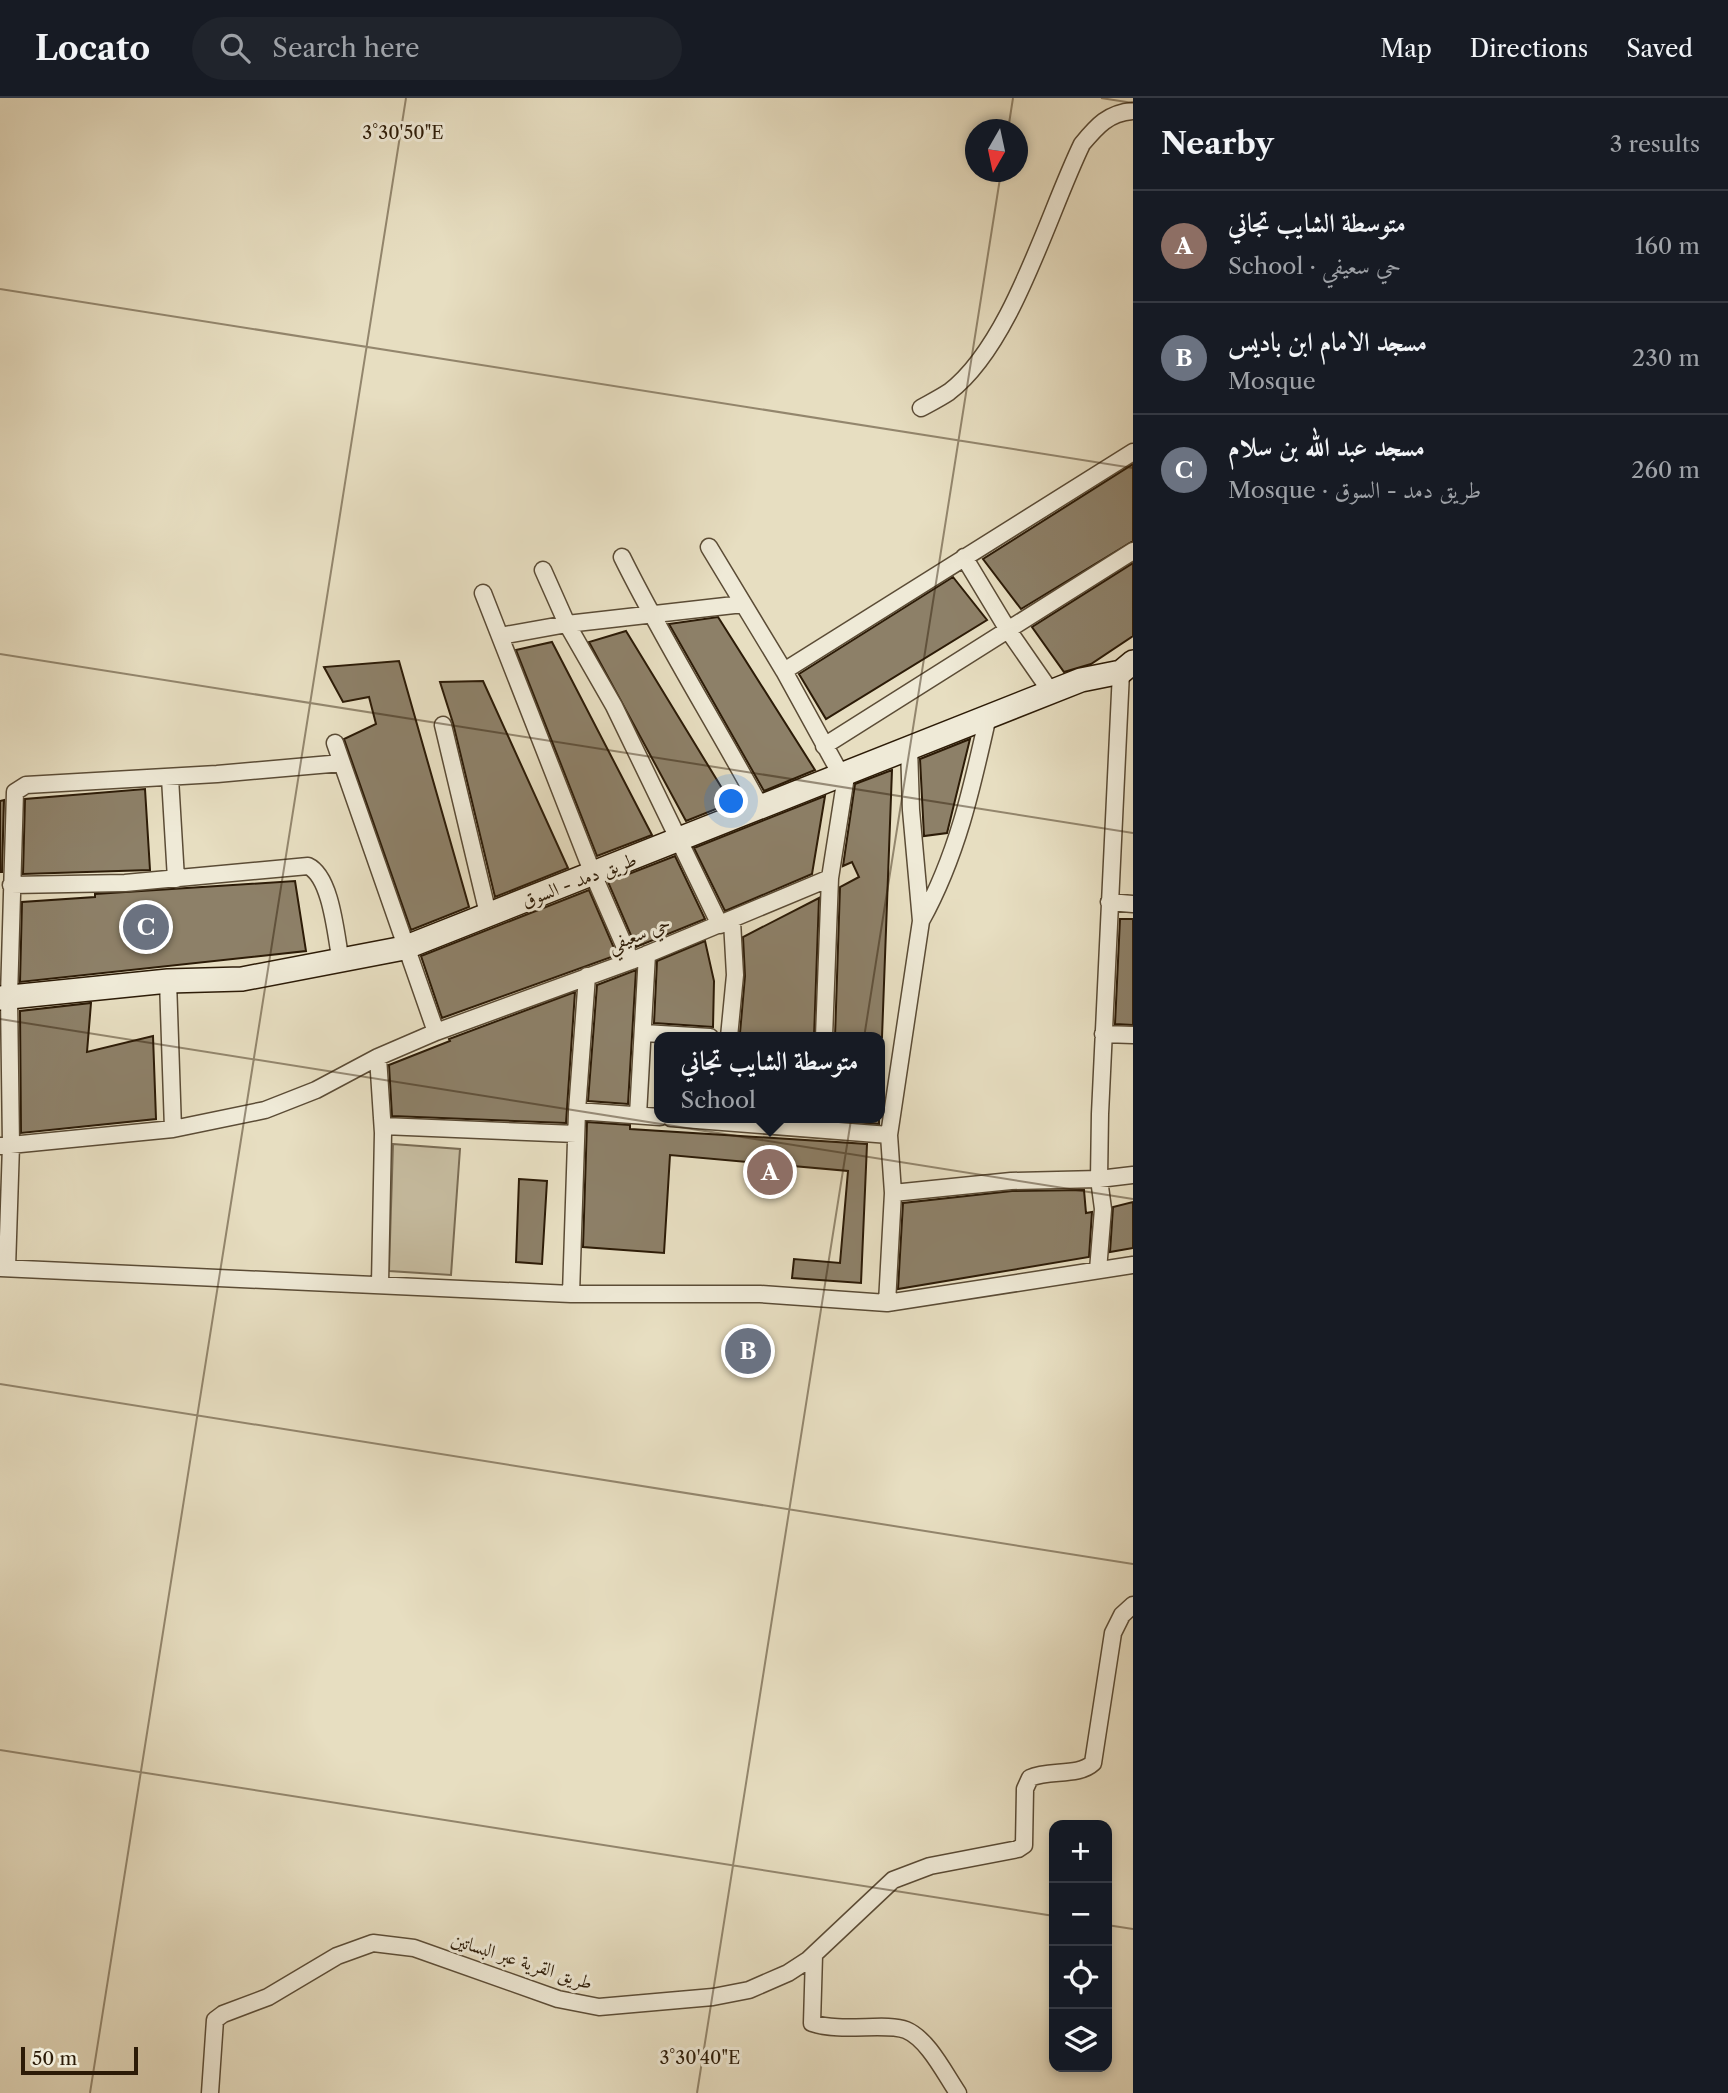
<!DOCTYPE html>
<meta charset="utf-8">
<style>
:root{--surface:#171b24;--page:#20242c;--text:#f1f3f6;--muted:#9ea1a6;--line:#363941;--accent:#c59692}
body{margin:0;font-family:"Libre Caslon Text",Amiri,serif;background:var(--page);color:var(--text)}
.controls{position:absolute;right:21px;bottom:21px;display:grid;overflow:hidden;border-radius:14px;box-shadow:0 4px 10px #0003}
.controls button{width:63px;height:63px;display:grid;place-items:center;padding:0;border:0;border-bottom:2px solid var(--line);background:var(--surface);color:var(--text);font:35px sans-serif}
.compass{position:absolute;left:965px;top:21px;width:63px;height:63px;border-radius:50%;background:var(--surface);box-shadow:0 4px 10px #0003;rotate:189deg}
.scale{position:absolute;left:21px;bottom:18px;width:117px;box-sizing:border-box;padding-left:7px;border:4px solid #2c1b07;border-top:0;font-size:19px;line-height:24px;white-space:nowrap;color:#2c1b07;-webkit-text-stroke:5px #efead7;paint-order:stroke}
.you{position:absolute;left:732px;top:704px;width:24px;height:24px;margin:-18px;border:5px solid #fff;border-radius:50%;background:#1a73e8;box-shadow:0 0 0 10px #1a73e833}
.badge{display:grid;place-items:center;width:46px;height:46px;border-radius:50%;background:var(--accent);color:#fff;font-size:23px;font-weight:700}
.pin{position:absolute;translate:-50% -50%;border:4px solid #fff;box-shadow:0 2px 7px #0006}
.popup{position:absolute;left:654px;top:934px;width:231px;height:91px;box-sizing:border-box;display:grid;place-content:center;border-radius:14px;background:var(--surface);filter:drop-shadow(0 2px 5px #0005);font-size:23px;white-space:nowrap;color:var(--muted)}
.popup b{font-size:26px;color:var(--text)}
.popup::after{content:'';position:absolute;left:50%;top:100%;margin-left:-14px;border:14px solid transparent;border-top-color:var(--surface)}
.list{margin:0;padding:0;list-style:none}
h2{display:flex;justify-content:space-between;align-items:center;height:91px;margin:0;padding:0 28px;font-size:30px}
h2 small{font-size:23px;font-weight:400;color:var(--muted)}
.list li{display:grid;grid-template-columns:46px 1fr auto;gap:21px;align-items:center;box-sizing:border-box;height:112px;padding:0 28px;border-top:2px solid var(--line)}
.list b{display:block;font-size:26px;white-space:nowrap}
.list p{margin:0;font-size:23px;white-space:nowrap;color:var(--muted)}
.list em{font-size:23px;font-style:normal;color:var(--muted)}
.icon{flex:none;width:38px;height:38px;fill:none;stroke:currentColor;stroke-width:2;stroke-linecap:round;stroke-linejoin:round}
.map{position:relative;flex:none;width:1133px;height:1995px;overflow:hidden}
header{display:flex;align-items:center;gap:42px;box-sizing:border-box;height:98px;padding:0 35px;background:var(--surface);border-bottom:2px solid var(--line)}
header strong{font-size:33px}
nav{display:flex;gap:38px;margin-inline-start:auto;font-size:24px}
.search{width:490px;height:63px;background:var(--page);display:flex;align-items:center;gap:18px;box-sizing:border-box;padding:0 24px;border-radius:38px;color:var(--muted);font-size:26px}
main{display:flex}
aside{flex:1;background:var(--surface)}
.map>svg:first-child{display:block}
.green{fill:#c7bda1;stroke:#7a6c54;stroke-width:2}
.building{fill:#8d8068;stroke:#2c1b07;stroke-width:2}
.lines{fill:none;stroke-linecap:round;stroke-linejoin:round}
.street-casing{stroke:#5b4c36;stroke-width:19}
.secondary-casing{stroke:#2c1b07;stroke-width:26}
.street{stroke:#efead7;stroke-width:16}
.secondary{stroke:#efead7;stroke-width:23}
.ticks{fill:none;stroke:#2c1b07;stroke-width:2;stroke-opacity:0.45}
.labels{text-anchor:middle;dominant-baseline:central;stroke-width:6;stroke-linejoin:round;paint-order:stroke}
.street-label{font-size:19px;fill:#2c1b07;stroke:#efead7}
.ticks-label{font-size:18px;text-anchor:middle;fill:#2c1b07;stroke:#efead7;stroke-width:6;stroke-linejoin:round;paint-order:stroke}
</style>
<header>
<strong>Locato</strong>
<div class="search"><svg class="icon" aria-label="search" viewBox="0 0 24 24"><circle cx="10" cy="10" r="6"/><path d="M15 15l6 6"/></svg>Search here</div>
<nav><a>Map</a><a>Directions</a><a>Saved</a></nav>
</header>
<main>
<div class="map">
<svg width="1133" height="1995" viewBox="0 0 1133 1995">
<rect width="100%" height="100%" fill="#e7dec1"/>
<filter id="stains"><feTurbulence type="fractalNoise" baseFrequency=".00286" numOctaves="4"/><feColorMatrix values="0 0 0 0 .2 0 0 0 0 .09 0 0 0 0 .02 0 0 0 .5 -.17"/></filter>
<radialGradient id="worn" r=".72"><stop offset=".6" stop-color="#630" stop-opacity="0"/><stop offset="1" stop-color="#630" stop-opacity=".3"/></radialGradient>
<!-- green -->
<path class="green" d="M393 1046 460 1051 451 1177 389 1173Z"/>
<!-- building -->
<path class="building" d="M1133 366V443L1021 511 983 461Z
M1133 465V538L1091 566 1064 574 1032 529Z
M953 479 987 522 826 621 799 576Z
M718 519 815 672 764 693 669 526Z
M626 533 731 705 686 723 589 544Z
M552 544 652 737 597 758 516 552Z
M399 563 469 809 411 832 344 641 376 626 369 599 343 604 324 569Z
M483 583 568 770 495 799 453 625 440 584Z
M970 641 947 735 924 738 920 661Z
M892 672 882 939H835L840 789 859 779 852 764 843 768 855 686Z
M145 691 150 772 23 776 25 701Z
M825 698 812 776 725 813 694 750Z
M4 702 2 774H0V703Z
M675 758 705 821 636 849 608 784Z
M295 783 306 853 20 884 22 804 95 799V796Z
M589 792 617 857 442 920 421 858Z
M819 800 814 939 740 935 745 878 743 839Z
M1120 821H1133V927L1115 926Z
M705 843 714 883 713 929 654 925 657 863Z
M636 872 628 1006 588 1003 597 887Z
M575 894 566 1025 392 1018 389 967 450 943 449 941Z
M91 905 87 954 153 938 156 1021 21 1035 20 913Z
M826 1020H879V1026L826 1022Z
M587 1024 630 1027V1031L867 1046 861 1185 792 1180 794 1161 840 1165 848 1073 670 1057 664 1155 583 1149Z
M519 1081 547 1083 542 1166 516 1164Z
M1084 1092 1086 1115 1092 1114 1089 1159 898 1191 903 1105 1012 1093Z
M1133 1104V1150L1110 1154 1113 1109Z"/>
<g class="lines">
<defs>
<path id="street" d="M921 310C930 305 940 300 949 294 1012 246 1047 118 1082 46 1097 28 1108 15 1133 13
M709 449 784 573 840 675
M622 459C664 544 715 625 760 708
M964 459 1008 532 1051 594
M543 472 567 526 614 608 720 827
M483 495 593 776 631 863
M500 538 567 526 743 506
M784 573 1133 354
M443 627 488 816
M335 645 436 934
M824 648 1133 453
M170 680 176 781
M11 787 125 785 308 768C332 779 336 840 341 864
M1109 804 1133 806
M921 823C957 758 972 690 988 618
M168 883 173 1031
M644 935 710 939
M1103 936 1133 937
M729 939 735 877 732 823
M824 939 830 780 847 672
M378 959 383 1035 380 1186
M577 1013 660 1019
M638 1017 647 856
M671 1020 889 1037
M383 1028 576 1036
M0 1048 173 1031 265 1012 316 992 378 959 436 934 631 863 830 780
M893 1095 1011 1083 1099 1081 1133 1077
M0 1170 571 1196H760L887 1205 1133 1167
M7 1170 11 1047 9 899 15 694 26 687 217 676 342 665
M1098 1172 1103 1111 1099 1081 1100 1016 1121 574
M571 1196 577 1013 587 878
M887 1205 893 1095 889 1037 921 823 911 712 909 649
M814 1857 812 1925C841 1935 886 1924 906 1932 928 1941 945 1976 958 1995
M210 1995 215 1922 223 1916 268 1899 337 1858 373 1845 414 1850 558 1901 599 1909 713 1899 749 1892 788 1875 808 1862 893 1782 930 1768 1018 1751 1024 1747 1025 1691 1030 1680C1049 1671 1078 1679 1093 1665L1113 1535 1122 1517 1133 1507"/>
<path id="secondary" d="M0 900 168 883 242 881 404 850 1081 582 1121 574 1133 564"/>
</defs>
<!-- street casing -->
<use href="#street" class="street-casing"/>
<!-- secondary casing -->
<use href="#secondary" class="secondary-casing"/>
<!-- street -->
<use href="#street" class="street"/>
<!-- secondary -->
<use href="#secondary" class="secondary"/>
</g>
<!-- ticks -->
<path class="ticks" d="M1101 0 1133 5M1008 32 1013 0M0 191 1133 370M0 556 1133 735M0 921 1133 1101M0 1286 1133 1466M0 1652 1054 1818M1107 1827 1133 1831M90 1995 406 0M697 1995 1001 74"/>
<g class="labels">
<!-- street labels -->
<g class="street-label">
<text transform="translate(579 782) rotate(-21)">طريق دمد - السوق</text>
<text transform="translate(639 836) rotate(-21)">حي سعيفي</text>
<text transform="translate(522 1863) rotate(18)">طريق القرية عبر البساتين</text>
</g>
</g>
<g class="ticks-label">
<text x="403" y="41">3°30'50"E</text>
<text x="700" y="1966">3°30'40"E</text>
</g>
<rect width="100%" height="100%" filter="url(#stains)"/>
<rect width="100%" height="100%" fill="url(#worn)"/>
</svg>
<div class="controls">
<button>+</button>
<button>−</button>
<button><svg class="icon" aria-label="locate" viewBox="0 0 24 24"><circle cx="12" cy="12" r="6"/><path d="M12 2v4M12 18v4M2 12h4M18 12h4"/></svg></button>
<button><svg class="icon" aria-label="layers" viewBox="0 0 24 24"><path d="M12 4l9 5-9 5-9-5zM3 14l9 5 9-5"/></svg></button>
</div>
<svg class="compass" viewBox="-18 -18 36 36"><path d="M0-13l5 13h-10z" fill="#e53935"/><path d="M0 13l5-13h-10z" fill="#9ea1a6"/></svg>
<div class="scale">50 m</div>
<div class="you"></div>
<div class="pin badge" style="left:770px;top:1074px;background:#8d6e63">A</div>
<div class="popup"><b>متوسطة الشايب تجاني</b>School</div>
<div class="pin badge" style="left:748px;top:1253px;background:#6b7280">B</div>
<div class="pin badge" style="left:146px;top:829px;background:#6b7280">C</div>
</div>
<aside>
<h2>Nearby<small>3 results</small></h2>
<ul class="list">
<li><span class="badge" style="background:#8d6e63">A</span><div><b>متوسطة الشايب تجاني</b><p>School · حي سعيفي</p></div><em>160 m</em></li>
<li><span class="badge" style="background:#6b7280">B</span><div><b>مسجد الامام ابن باديس</b><p>Mosque</p></div><em>230 m</em></li>
<li><span class="badge" style="background:#6b7280">C</span><div><b>مسجد عبد الله بن سلام</b><p>Mosque · طريق دمد - السوق</p></div><em>260 m</em></li>
</ul>
</aside>
</main>
